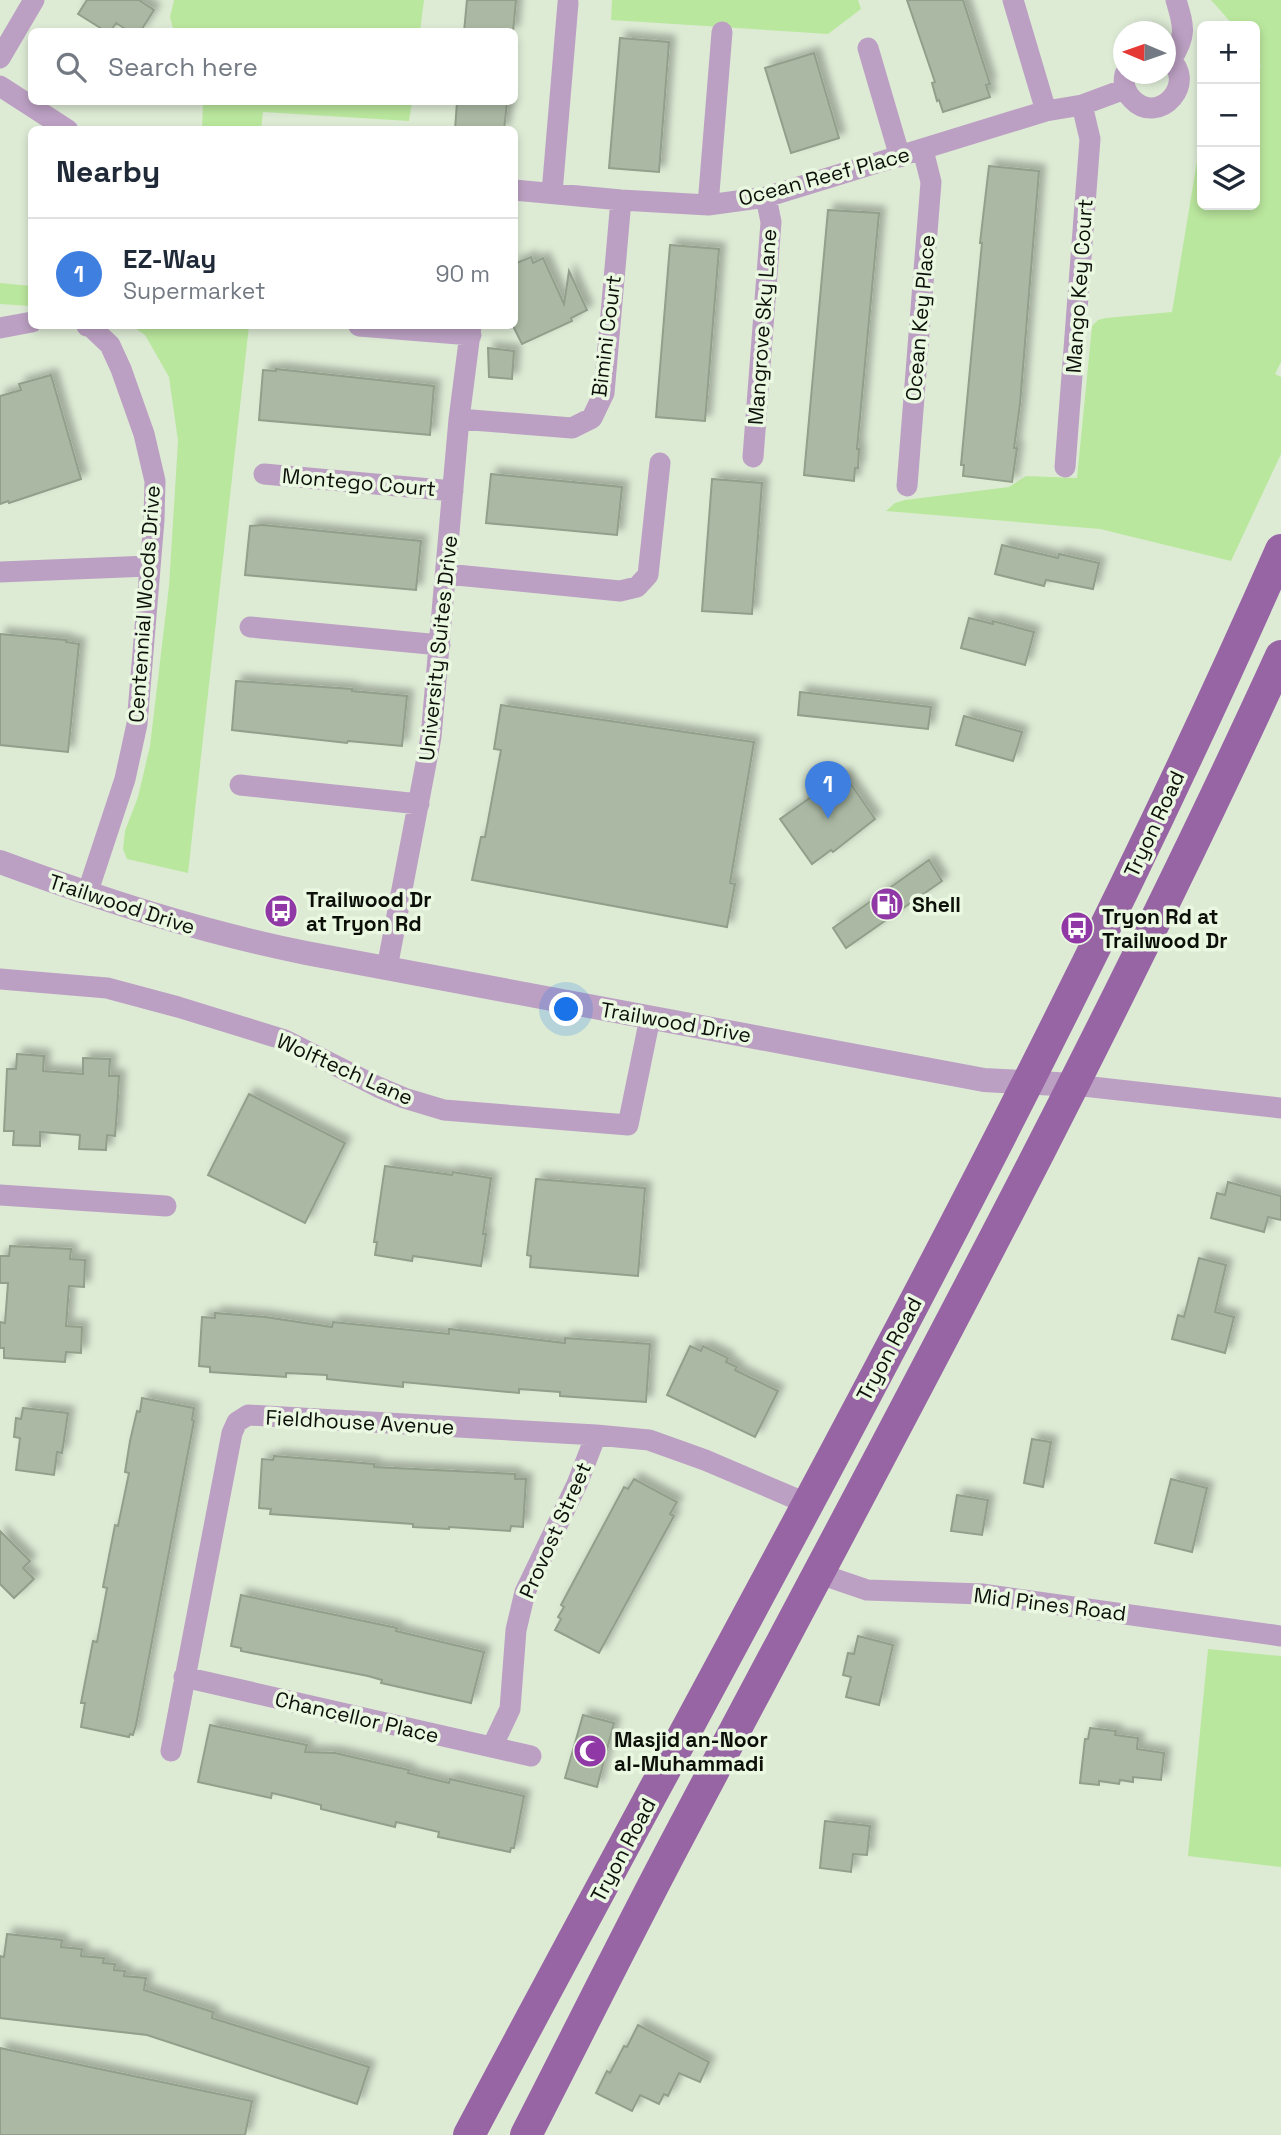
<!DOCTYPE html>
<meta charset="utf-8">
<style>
:root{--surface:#fff;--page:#f2f2f3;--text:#1f2937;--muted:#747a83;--line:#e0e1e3;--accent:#0b8043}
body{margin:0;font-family:"Space Grotesk",sans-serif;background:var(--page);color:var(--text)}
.controls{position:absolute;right:21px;top:21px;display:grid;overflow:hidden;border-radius:10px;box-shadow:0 4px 10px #0003}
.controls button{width:63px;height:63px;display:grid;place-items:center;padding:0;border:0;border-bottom:2px solid var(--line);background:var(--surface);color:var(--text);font:35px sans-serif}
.compass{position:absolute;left:1113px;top:21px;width:63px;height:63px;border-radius:50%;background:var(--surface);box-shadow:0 4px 10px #0003;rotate:272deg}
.you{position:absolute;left:567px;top:1010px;width:24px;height:24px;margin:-18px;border:5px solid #fff;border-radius:50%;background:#1a73e8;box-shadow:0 0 0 10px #1a73e833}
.badge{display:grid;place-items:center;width:46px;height:46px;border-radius:50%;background:var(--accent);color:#fff;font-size:23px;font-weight:700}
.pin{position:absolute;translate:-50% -58px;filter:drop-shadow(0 2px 4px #0008)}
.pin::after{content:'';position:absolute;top:37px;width:24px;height:21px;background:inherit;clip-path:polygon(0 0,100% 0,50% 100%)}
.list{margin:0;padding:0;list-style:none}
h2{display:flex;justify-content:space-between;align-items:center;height:91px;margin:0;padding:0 28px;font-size:30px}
h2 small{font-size:23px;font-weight:400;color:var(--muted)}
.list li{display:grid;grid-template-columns:46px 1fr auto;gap:21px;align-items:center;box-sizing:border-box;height:112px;padding:0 28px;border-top:2px solid var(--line)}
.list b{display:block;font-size:26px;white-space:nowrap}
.list p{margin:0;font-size:23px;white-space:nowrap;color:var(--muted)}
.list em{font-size:23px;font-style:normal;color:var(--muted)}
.icon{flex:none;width:38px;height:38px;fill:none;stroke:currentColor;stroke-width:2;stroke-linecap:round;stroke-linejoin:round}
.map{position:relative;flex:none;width:1281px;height:2135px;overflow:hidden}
.search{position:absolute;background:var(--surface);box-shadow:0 4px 10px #0003;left:28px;top:28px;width:490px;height:77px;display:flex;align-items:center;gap:18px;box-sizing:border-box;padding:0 24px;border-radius:10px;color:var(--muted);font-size:26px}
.panel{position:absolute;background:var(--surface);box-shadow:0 4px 10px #0003;left:28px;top:126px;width:490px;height:203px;border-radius:10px}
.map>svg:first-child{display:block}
.green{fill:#bae79e}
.building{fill:#abb9a4;stroke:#929f8b;stroke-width:2;filter:url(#shadow)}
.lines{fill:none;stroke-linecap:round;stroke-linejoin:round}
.minor{stroke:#bca0c3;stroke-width:21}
.tertiary{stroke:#bca0c3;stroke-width:24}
.primary{stroke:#9764a4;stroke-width:32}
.labels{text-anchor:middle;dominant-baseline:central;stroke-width:7;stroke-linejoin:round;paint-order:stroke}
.street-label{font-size:21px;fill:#0c1009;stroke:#eaf8e2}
.poi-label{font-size:21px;font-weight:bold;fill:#0c1009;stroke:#eaf8e2;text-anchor:start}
</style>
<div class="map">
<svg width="1281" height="2135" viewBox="0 0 1281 2135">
<defs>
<filter id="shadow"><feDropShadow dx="6" dy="-6" stdDeviation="3.5" flood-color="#0004"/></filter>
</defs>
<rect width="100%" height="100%" fill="#ddebd5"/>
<!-- green -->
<path class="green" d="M174 0H424L420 31 174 32 170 17Z
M612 0H858L861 9 828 34 611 20Z
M1211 0H1281V362L1275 374 1281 377V454L1231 561 1100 529 886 511 895 503 905 500 1009 487 1026 476 1077 478 1092 326 1098 320 1106 318 1172 312 1202 131V205H1255V70L1261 67 1255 51V26H1234Z
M203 102H412L409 121 263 112 261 130 202 129Z
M0 283 31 286V306L0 304Z
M132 326H249L188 873 127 859 123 849 125 831 138 797 150 746 169 586 178 441 169 377 145 335Z
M1208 1649 1281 1656V1867L1188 1856Z"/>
<!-- building -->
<path class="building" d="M87 0H139L154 10 140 32H130L116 23 110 32H107L78 14Z
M467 0H516L513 32H464Z
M907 0H963L990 84 986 85 990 97 943 112 939 100 937 101 932 83 935 82Z
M620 38 669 42 659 172 609 168Z
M814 53 839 138 791 153 765 68Z
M457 102H507L504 130H455Z
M989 166 1039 171 1020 404 1014 448H1017L1012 482 963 476 964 465H961L978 284 982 243H980Z
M828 210 879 213 857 449H859L858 468H855L854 481 804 475Z
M670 245 719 249 705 421 656 417Z
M531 257 533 263 543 258 564 304 569 271 587 310 571 318 572 321 522 344 514 328V264Z
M488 348 514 351 512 379 489 377Z
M276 369 434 386 430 435 259 420 263 370 276 371Z
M51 375 81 479 9 503 8 501 0 504V396L21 390 19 384Z
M491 474 622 487 617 535 486 523Z
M712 479 762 483 752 614 702 611Z
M263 525 421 541 416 590 245 575 250 526Z
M1002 545 1058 558 1059 554 1099 563 1093 589 1046 580 1044 586 995 574Z
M969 618 993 624V621L1034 632 1025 665 961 648Z
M0 634 66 640V642L79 644 68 752 0 745Z
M236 681 352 689V691L407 696 402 746 348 741 347 743 232 730Z
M800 692 931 707 928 729 798 715Z
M501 705 754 742 730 883 735 884 727 927 472 880 481 837H485L501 750 494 749Z
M964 716 1022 732 1013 761 956 745Z
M844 774 875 819 833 852 831 850 812 864 780 819Z
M929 860 942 881 846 948 833 928Z
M17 1054 44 1056 43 1071 83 1074V1058L110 1059 109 1076H119L118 1096 115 1136 107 1135 106 1150 79 1149 80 1135 40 1132V1146L13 1145 14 1131H4L6 1091 7 1069H16Z
M249 1094 345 1143 305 1223 208 1175Z
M385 1166 452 1175 453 1172 491 1178 483 1234H486L481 1266 413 1256 412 1261 375 1255 377 1242H374Z
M536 1179 645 1188 638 1276 530 1267 531 1256 527 1255Z
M1228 1182 1281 1196V1220L1268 1217 1264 1232 1211 1218 1217 1193 1225 1195Z
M10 1246 71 1249 70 1259 85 1260 84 1287 69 1286 66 1326 82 1327 81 1353 66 1352 65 1362 4 1358V1348H0V1322L5 1323 8 1283H0V1256H9Z
M1199 1258 1226 1265 1215 1312 1234 1317 1225 1353 1172 1339 1178 1315 1184 1317Z
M215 1313 265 1317 332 1327 333 1322 449 1334V1329L565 1343V1338L650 1344 646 1402 560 1396V1392L519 1389V1393L403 1382V1387L327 1379V1375L286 1373V1377L210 1372V1367L199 1366 202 1317 215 1318Z
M690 1346 701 1351 703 1346 728 1358 726 1362 737 1367 735 1370 778 1391 755 1437 667 1395Z
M142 1398 194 1408 192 1420 194 1421 136 1725 133 1735 130 1734 129 1737 81 1727 85 1703H81L93 1641 97 1642 107 1588 103 1587 115 1525 118 1526 129 1473 125 1472 130 1441 137 1411 140 1412Z
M23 1408 68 1413 62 1453 57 1452 54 1475 16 1470 20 1438 14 1437 16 1418 21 1419Z
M1032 1439 1051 1442 1043 1487 1024 1483Z
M274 1456 374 1464V1467L515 1474V1479H526L523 1527 511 1526 510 1531 449 1527V1529L413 1527V1524L270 1514 271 1509 259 1508 262 1459 273 1460Z
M634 1479 677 1502 670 1514 674 1516 599 1653 555 1630 561 1619 558 1617 564 1607 561 1605 624 1487 628 1489Z
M1171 1479 1207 1488 1192 1552 1155 1543Z
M957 1495 988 1500 982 1535 951 1531Z
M0 1531 30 1561 23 1568 34 1579 14 1598 0 1584Z
M241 1595 397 1628 396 1631 484 1652 471 1703 381 1683 382 1680 368 1676 241 1651V1648L231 1646Z
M858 1636 893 1645 879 1705 846 1697 851 1677 843 1675 848 1653 854 1654Z
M583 1715 614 1723 597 1787 565 1778Z
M210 1725 307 1745 305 1752 335 1753 409 1770 408 1773 449 1783 450 1779 524 1796 514 1848H511L510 1852 438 1837 439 1832 396 1822 395 1827 321 1809V1805L293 1798 272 1793 271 1798 198 1782Z
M1090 1728 1116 1731 1115 1735 1138 1738 1137 1749 1164 1753 1161 1780 1133 1777V1782L1120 1780 1119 1784 1099 1781V1785L1080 1783 1085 1739H1088Z
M825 1821 870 1826 867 1855 853 1854 851 1872 820 1868Z
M7 1934 62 1940 61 1947 82 1949 81 1956 104 1958 103 1963 115 1964 114 1970 125 1971 124 1976 146 1978 144 1990 213 2012 212 2018 369 2067 357 2104 147 2035 0 2018V1956L4 1957Z
M638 2025 709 2062 700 2082 679 2073 668 2096 664 2094 659 2104 640 2095 632 2111 596 2093 607 2071 610 2073 624 2046 627 2047Z
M0 2048 252 2101 245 2135H0Z"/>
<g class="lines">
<!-- minor -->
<path class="minor" d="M1013 0 1046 111
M868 48 900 157
M0 58 34 0
M1171 60C1187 35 1184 27 1176 0
M1125 74C1123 83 1125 92 1132 99 1159 128 1201 80 1166 57
M0 86 68 130
M514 190 621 200 708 205 766 197 1046 111 1082 105 1125 89
M552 193 568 3
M708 205 722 32
M87 326 91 327 110 345 121 369 144 434 155 481 154 520 137 724 125 779 87 894
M359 326 471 335
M0 328 32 322
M459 419 572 428 592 418 604 393 621 200
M753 457 771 222 766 197
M1065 467 1090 139 1082 105
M264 474 453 491
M907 486 931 182 923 150
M0 572 149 566
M446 574 620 591 637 587 648 575 660 463
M250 627 440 645
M240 785 419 804
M387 968 431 737 459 419 471 326
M0 979 107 988 178 1007 285 1040 378 1087 404 1098 444 1110 628 1125 650 1018
M1074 1085 1281 1108
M0 1195 166 1206
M820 1574 867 1590 982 1594 1281 1636
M184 1677 531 1756
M492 1747 510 1709 516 1630 525 1592 577 1484 596 1435
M171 1751 232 1433 237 1422 248 1415 596 1435 649 1440 705 1460 808 1504"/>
<!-- tertiary -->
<path class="tertiary" d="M0 862C103 900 198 931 306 953L984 1080 1074 1085"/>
<!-- primary -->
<path class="primary" d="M469 2135C747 1611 1042 1093 1281 550
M526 2135C577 2036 626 1936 678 1838 885 1446 1097 1058 1281 656"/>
</g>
<!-- icons -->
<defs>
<symbol id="fuel-disc" viewBox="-11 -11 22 22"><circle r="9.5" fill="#9038a5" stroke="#eaf8e2"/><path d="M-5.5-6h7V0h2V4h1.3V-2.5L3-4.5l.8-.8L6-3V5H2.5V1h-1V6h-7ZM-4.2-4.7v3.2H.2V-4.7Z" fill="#fff"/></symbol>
<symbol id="bus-disc" viewBox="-11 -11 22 22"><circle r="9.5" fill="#9038a5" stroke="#eaf8e2"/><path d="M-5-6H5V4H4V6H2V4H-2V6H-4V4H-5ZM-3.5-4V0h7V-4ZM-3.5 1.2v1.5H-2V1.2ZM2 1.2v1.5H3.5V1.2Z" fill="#fff"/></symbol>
<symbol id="mosque-disc" viewBox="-11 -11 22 22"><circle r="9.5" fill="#9038a5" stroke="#eaf8e2"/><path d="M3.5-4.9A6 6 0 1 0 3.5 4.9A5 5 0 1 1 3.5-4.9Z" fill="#fff"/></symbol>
</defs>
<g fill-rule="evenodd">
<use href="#fuel-disc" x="868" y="885" width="38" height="38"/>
<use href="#bus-disc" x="262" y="892" width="38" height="38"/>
<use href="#bus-disc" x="1058" y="909" width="38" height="38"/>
<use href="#mosque-disc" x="571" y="1732" width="38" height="38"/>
</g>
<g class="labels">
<!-- street labels -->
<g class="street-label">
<text transform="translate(824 176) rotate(-15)">Ocean Reef Place</text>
<text transform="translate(1079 286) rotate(-86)">Mango Key Court</text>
<text transform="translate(920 318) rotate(-85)">Ocean Key Place</text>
<text transform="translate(762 327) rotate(-86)">Mangrove Sky Lane</text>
<text transform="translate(606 336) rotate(-83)">Bimini Court</text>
<text transform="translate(359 482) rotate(5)">Montego Court</text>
<text transform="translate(144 604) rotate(-86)">Centennial Woods Drive</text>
<text transform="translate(438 648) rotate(-84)">University Suites Drive</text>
<text transform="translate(1154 824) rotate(-65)">Tryon Road</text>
<text transform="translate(122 904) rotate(18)">Trailwood Drive</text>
<text transform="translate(676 1022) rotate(10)">Trailwood Drive</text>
<text transform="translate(345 1069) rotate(24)">Wolftech Lane</text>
<text transform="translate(889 1349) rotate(-62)">Tryon Road</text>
<text transform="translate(360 1422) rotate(3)">Fieldhouse Avenue</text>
<text transform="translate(555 1530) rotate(-66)">Provost Street</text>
<text transform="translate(1050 1604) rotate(7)">Mid Pines Road</text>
<text transform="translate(357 1717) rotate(13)">Chancellor Place</text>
<text transform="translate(623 1850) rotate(-62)">Tryon Road</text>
</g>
<!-- poi labels -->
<g class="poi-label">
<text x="306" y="899">Trailwood Dr<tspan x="306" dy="24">at Tryon Rd</tspan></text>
<text x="912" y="904">Shell</text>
<text x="1102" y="916">Tryon Rd at<tspan x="1102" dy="24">Trailwood Dr</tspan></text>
<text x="614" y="1739">Masjid an-Noor<tspan x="614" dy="24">al-Muhammadi</tspan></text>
</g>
</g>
</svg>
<div class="controls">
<button>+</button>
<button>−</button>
<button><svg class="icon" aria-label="layers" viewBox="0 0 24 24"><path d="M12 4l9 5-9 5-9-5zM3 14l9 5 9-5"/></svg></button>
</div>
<svg class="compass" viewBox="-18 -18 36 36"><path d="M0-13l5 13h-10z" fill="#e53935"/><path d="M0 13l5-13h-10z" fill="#747a83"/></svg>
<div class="you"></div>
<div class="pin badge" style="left:828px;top:819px;background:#3f7fe0">1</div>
<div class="search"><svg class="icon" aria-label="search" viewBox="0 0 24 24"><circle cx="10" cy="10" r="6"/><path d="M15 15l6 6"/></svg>Search here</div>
<section class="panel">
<h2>Nearby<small></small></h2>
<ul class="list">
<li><span class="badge" style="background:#3f7fe0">1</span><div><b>EZ-Way</b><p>Supermarket</p></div><em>90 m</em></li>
</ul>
</section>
</div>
